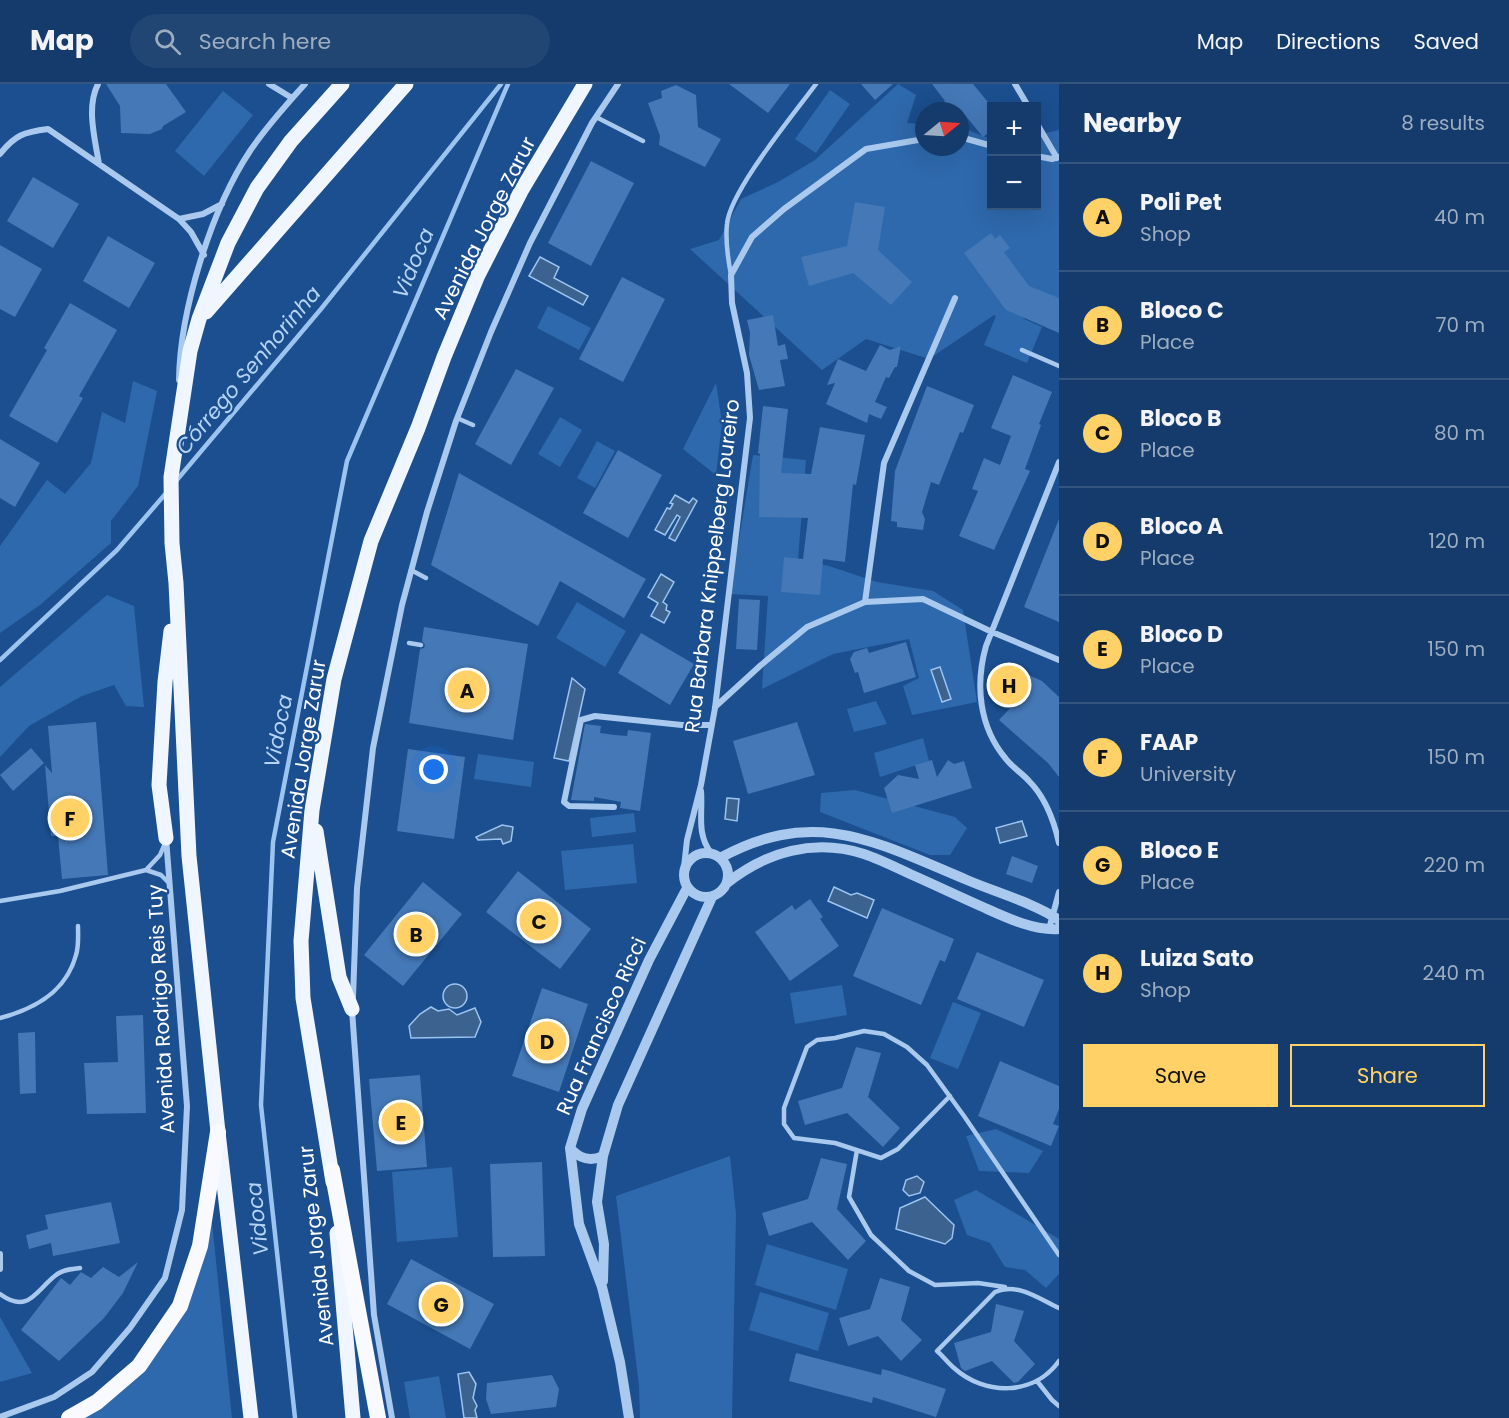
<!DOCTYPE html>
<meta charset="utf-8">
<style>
:root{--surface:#143b6b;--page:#214673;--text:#f1f3f6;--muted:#9dadc1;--line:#33557e;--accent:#ffd166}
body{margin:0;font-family:Poppins,sans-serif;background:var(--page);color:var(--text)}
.controls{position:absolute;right:18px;top:18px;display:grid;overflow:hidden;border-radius:0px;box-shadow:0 6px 24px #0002}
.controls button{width:54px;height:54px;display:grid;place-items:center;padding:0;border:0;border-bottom:2px solid var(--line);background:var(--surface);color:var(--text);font:30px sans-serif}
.compass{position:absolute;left:915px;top:18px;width:54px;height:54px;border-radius:50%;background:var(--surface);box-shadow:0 6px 24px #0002;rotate:72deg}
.you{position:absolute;left:434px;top:686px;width:21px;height:21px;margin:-15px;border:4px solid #fff;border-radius:50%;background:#1a73e8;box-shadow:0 0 0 9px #1a73e833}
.badge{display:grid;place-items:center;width:39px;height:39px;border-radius:50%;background:var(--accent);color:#111;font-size:20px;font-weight:700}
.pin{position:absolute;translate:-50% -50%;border:3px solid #fff;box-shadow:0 2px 6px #0006}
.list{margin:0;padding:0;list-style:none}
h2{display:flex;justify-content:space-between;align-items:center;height:78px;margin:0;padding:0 24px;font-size:26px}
h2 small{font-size:20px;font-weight:400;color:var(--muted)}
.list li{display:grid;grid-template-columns:39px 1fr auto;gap:18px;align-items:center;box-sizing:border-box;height:108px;padding:0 24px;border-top:2px solid var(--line)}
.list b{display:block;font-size:22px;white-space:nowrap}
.list p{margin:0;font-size:20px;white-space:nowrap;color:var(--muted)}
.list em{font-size:20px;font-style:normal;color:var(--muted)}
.actions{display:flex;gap:12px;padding:18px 24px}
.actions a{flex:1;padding:14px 0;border:2px solid var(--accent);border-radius:0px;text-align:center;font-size:21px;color:var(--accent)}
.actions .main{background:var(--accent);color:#111}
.icon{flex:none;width:33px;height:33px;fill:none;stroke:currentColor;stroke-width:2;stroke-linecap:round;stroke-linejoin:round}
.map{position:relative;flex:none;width:1059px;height:1334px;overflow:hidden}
header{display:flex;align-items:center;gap:36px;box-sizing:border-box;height:84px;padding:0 30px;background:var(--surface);border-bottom:2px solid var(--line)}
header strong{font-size:28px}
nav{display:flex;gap:33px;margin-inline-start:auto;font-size:21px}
.search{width:420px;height:54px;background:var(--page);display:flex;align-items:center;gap:15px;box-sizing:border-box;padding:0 21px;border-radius:33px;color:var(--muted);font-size:22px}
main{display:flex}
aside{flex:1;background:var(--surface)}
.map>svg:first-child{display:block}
.green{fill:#2e69ad}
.water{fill:#3c6290;stroke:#9cc4f0;stroke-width:1.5}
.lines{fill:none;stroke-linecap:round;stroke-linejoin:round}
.stream{stroke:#9cc4f0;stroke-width:4.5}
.building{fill:#4478b7}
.service{stroke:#a9c9ee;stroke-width:4.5}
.minor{stroke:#a9c9ee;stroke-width:6}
.tertiary{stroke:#a9c9ee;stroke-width:10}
.primary{stroke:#f0f6ff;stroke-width:15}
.trunk{stroke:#f8faff;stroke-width:16}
.labels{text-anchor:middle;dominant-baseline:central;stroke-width:4.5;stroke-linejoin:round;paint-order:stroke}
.street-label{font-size:20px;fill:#fff;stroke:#1b4f8f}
.water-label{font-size:21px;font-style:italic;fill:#b5d3f5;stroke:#1b4f8f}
</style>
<header>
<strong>Map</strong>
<div class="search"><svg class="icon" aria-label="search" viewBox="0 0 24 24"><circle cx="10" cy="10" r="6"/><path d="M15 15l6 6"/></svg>Search here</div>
<nav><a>Map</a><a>Directions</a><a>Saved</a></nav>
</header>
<main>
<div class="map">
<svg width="1059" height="1334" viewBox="0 0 1059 1334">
<rect width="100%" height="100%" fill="#1b4f8f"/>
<!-- green -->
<path class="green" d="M898 0 916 11 907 39 924 40V63H960V43L991 55 992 122H1036L1037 51 1059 46V237L1022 234 1042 243 1027 279 984 261 996 232 994 231 929 275 866 255 822 286 690 165 719 156 741 115 778 98 815 76Z
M830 6 850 20 816 69 795 55Z
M223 7 253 31 204 92 175 67Z
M548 222 591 244 579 266 537 244Z
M133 297 157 307 138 402 111 437V459L40 521 0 549V462L47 396 65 410 91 379 102 328 125 339Z
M716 299 722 339 716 391 683 365Z
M560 333 582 346 560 383 538 370Z
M597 357 615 367 595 404 577 394Z
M753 371 806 376 798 475 829 482 877 498 933 507 963 526 977 618 912 631 903 602 919 594 909 555 833 570 762 605 768 512 730 510Z
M107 511 134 522 144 623 126 622 114 601 82 612 29 642 0 673V603Z
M577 518 626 547 605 583 556 554Z
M876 617 887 640 854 648 847 625Z
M923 654 929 677 880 693 874 669Z
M478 670 534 678 531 703 474 695Z
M855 706 955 733 967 744 950 771H930L820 728 821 709Z
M634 729 636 748 592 753 590 734Z
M633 760 637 799 565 806 561 767Z
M842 901 847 931 795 940 790 909Z
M953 918 981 929 958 985 930 974Z
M996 1045 1043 1067 1029 1089 979 1087 966 1052Z
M730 1072 736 1130 732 1334H640L639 1302 616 1112Z
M452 1083 458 1153 397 1158 392 1088Z
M976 1106 1059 1155V1190L1046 1204 1025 1186 1005 1183 990 1159 967 1151 954 1116Z
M212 1138 232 1334H79L149 1279Z
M767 1160 848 1185 836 1226 755 1201Z
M760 1208 829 1229 818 1267 749 1246Z
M0 1233 32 1289 0 1298Z
M439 1292 446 1334H410L404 1298Z"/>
<!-- water -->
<path class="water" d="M540 173 559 183 554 194 588 212 583 221 529 192Z
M675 411 689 419 693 414 697 417 675 457 669 454 680 433 677 431 665 451 655 446 667 424 670 425 673 420 670 419Z
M661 490 674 498 663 518 667 521 666 526 670 528 664 539 651 532 658 519 648 513Z
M940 583 951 615 942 618 931 586Z
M572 594 585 605 569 677 554 674Z
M727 714 739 715 737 737 725 735Z
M1022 737 1027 752 1000 759 996 744Z
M502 741 513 743 511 757 503 760 501 755 478 756 476 753Z
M834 803 851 811 857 809 874 816 867 834 828 817Z
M443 912a12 12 0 1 1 24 0a12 12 0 1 1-24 0Z
M431 923 438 927 449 925 457 931 475 924 481 938 475 953 411 954 409 942 420 930Z
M917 1092 924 1098 920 1109 909 1112 903 1106 906 1096Z
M925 1113 954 1141 952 1154 945 1160 896 1145 900 1124Z
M469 1288 476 1300 473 1314 477 1322 475 1326 477 1334H464L458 1290Z"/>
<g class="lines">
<!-- stream -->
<path class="stream" d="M176 397 321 225 501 0
M0 576 117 466 167 408
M295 1334 261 1021 273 758 347 377 508 0"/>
</g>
<!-- building -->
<path class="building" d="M106 0H166L186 28 163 42 162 45 150 50 121 49 120 22Z
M729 0H790L768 29Z
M861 0H893L875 16Z
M932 0H973L992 23V46L983 53 965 31 963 33 960 27H949L943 19 945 17Z
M676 1 696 11 698 43 721 55 705 83 659 61 660 52 648 19 662 14 661 7Z
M591 77 634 99 591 182 548 159Z
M33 93 79 120 53 164 7 137Z
M855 118 885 123 878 166 912 198 891 221 853 189 809 202 801 173 847 162Z
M991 149 995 155 1000 151 1010 164 1004 168 1029 202 1059 214V249L1006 226 964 169Z
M108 152 155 179 129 224 83 197Z
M0 161 42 185 15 233 0 225Z
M622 193 665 215 623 298 579 275Z
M70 219 117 246 79 312 83 314 57 359 9 332 47 266 44 264Z
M773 231 778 262 785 260 788 275 780 276 785 302 759 306 749 271 750 249 747 236Z
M880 261 890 266 901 262 897 283H895L889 294 886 293 875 318 887 323 881 335 869 330 867 339 826 320 835 299 827 301 838 275 866 287Z
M516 285 554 304 511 381 475 360Z
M1013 291 1052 308 1039 340 1041 341 1025 385 1030 387 994 466 959 452 978 407 972 405 984 374 1000 381 1011 352 991 344Z
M927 302 974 321 963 349 960 348 939 401 931 398 922 428 925 435 923 446 897 443V438L891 437 895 387Z
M763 322 788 325 781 389 811 390 820 343 865 351 856 401 853 400 845 478 823 475 820 511 781 508 784 473 803 475 808 434 759 433 760 370 758 369Z
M0 355 40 379 15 423 0 414Z
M618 366 662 391 628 454 583 429Z
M459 389 646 495 624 534 560 497 538 542 431 481Z
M1059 435V538L1024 523Z
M739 515 760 516 757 566 736 565Z
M424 543 528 560 513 656 409 639 420 565 424 564 425 561 422 557Z
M641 549 694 580 670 621 618 589Z
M906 558 916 593 864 609 858 588 855 589 850 575 854 568 867 564 869 569Z
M1004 580 1042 597 1059 613V693L1048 679 999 636 1013 621 998 614 1000 609 996 608 1002 594 999 592Z
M96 638 108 791 62 795 58 752H51L45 681 52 689 48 642Z
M797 638 815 691 748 710 733 657Z
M585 640 601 642 600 649 615 651 627 652 628 646 651 649 640 727 620 724 621 718 594 713V717L571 716Z
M31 664 44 679 13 707 0 691Z
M408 665 465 673 454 755 397 747Z
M932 676 937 693 948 676 954 680 964 677 972 704 892 729 884 704 898 691 919 695 915 681Z
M1012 772 1038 782 1032 799 1006 790Z
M518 787 591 845 560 885 486 828Z
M423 798 462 830 403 902 364 871Z
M810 815 823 833 820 835 839 862 790 897 755 848 792 821 795 826Z
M882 824 954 855 945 878 940 876 921 921 853 892Z
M977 868 1044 896 1024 943 957 915Z
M542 904 588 920 559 1008 512 992Z
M143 931 146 1029 87 1030 84 979 118 978 116 932Z
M35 948 36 1009 20 1010 18 949Z
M856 963 881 969 868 1013 900 1044 883 1063 847 1029 805 1041 798 1017 842 1004Z
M1000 977 1059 1002V1025L1053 1040 1059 1042 1051 1062 978 1032Z
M420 991 427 1083 377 1087 369 995Z
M821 1074 847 1080 837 1125 866 1157 848 1176 812 1138 769 1152 762 1129 808 1115Z
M542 1078 545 1172 493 1173 490 1080Z
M111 1118 120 1159 53 1172 51 1159 29 1165 26 1151 48 1145 45 1131Z
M411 1175 494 1220 470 1265 387 1220Z
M138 1178 123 1209 104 1234 59 1277 21 1246 61 1194 70 1201 81 1188 91 1194 103 1183 119 1193Z
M880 1194 910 1203 901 1236 922 1256 901 1277 878 1252 848 1262 839 1234 870 1225Z
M996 1220 1024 1227 1014 1257 1035 1280 1018 1298 1014 1299 992 1277 965 1287 961 1284 954 1259 991 1248Z
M796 1269 881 1291 882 1285 890 1287 946 1305 936 1333 873 1313 872 1319 789 1297Z
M552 1291 559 1305 556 1323 491 1330 486 1315 487 1299Z"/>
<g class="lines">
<!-- service -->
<path class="service" d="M596 33 643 57
M731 191C728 175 725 157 727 140 730 107 794 30 816 0
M1022 266 1059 282
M457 334 473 341
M411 486 426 494
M409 559 421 561
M146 786 161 791 169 799
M0 817 60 807 146 786 160 771 165 759
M0 934C35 925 66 908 76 871 79 862 78 851 78 842
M950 1012 898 1065 881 1074 835 1059 794 1054 784 1040V1024L807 963 817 956 835 954 864 947 884 950 907 963 927 981 964 1032 1059 1171
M857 1066 849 1113 871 1151 909 1187 935 1201 978 1199 1005 1203
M0 1210C29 1231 36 1206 56 1191 63 1185 72 1185 80 1184
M1059 1224C1039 1215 1017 1198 995 1208L937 1267C943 1272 948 1279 954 1284 985 1312 1034 1312 1059 1277
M1037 1297 1052 1316 1059 1322"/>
<!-- minor -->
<path class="minor" d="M98 0C86 23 95 55 99 80
M269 0 292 14
M1015 0 1028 22
M1036 38 1057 74
M960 53 992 62
M0 70C15 51 24 48 48 45L179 135 191 148 204 171
M1036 72 1052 75 1059 73
M179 135 203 130 222 120
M179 296C180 226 211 126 250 67 266 43 286 21 305 0
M1059 378 986 562C975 601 979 643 1006 675 1013 684 1022 689 1029 697 1045 713 1054 737 1059 759
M865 518 884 379 955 214
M715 623 761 581 807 543 865 518 923 515 992 548 1059 576
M701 707C703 729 696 749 711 769
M614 723 569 722 564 718 581 636 595 632 682 641H712
M684 783 687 756 701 701 715 624 750 334 747 289 732 219 731 191 752 153 784 125 866 65 924 55
M1049 845 1059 808
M353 913 357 804 373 664 402 521 427 428 456 337 491 248 530 159 592 39 618 0
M352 926 374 1231 392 1334
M0 1170V1185
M0 1333 54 1313 92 1288 130 1244 165 1194 182 1126 187 1022 166 754"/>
<!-- tertiary -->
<path class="tertiary" d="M684 791a22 22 0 1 1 44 0a22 22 0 1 1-44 0Z
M720 774C815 722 876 758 967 796 995 808 1034 819 1059 836
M727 799C766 768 814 754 864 770 879 775 895 783 910 790 935 801 960 813 985 824 1007 834 1035 847 1059 845
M570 1064C580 1075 590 1078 603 1072
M603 1197 604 1160 597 1118 603 1072 618 1021 712 813
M629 1334 620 1278 602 1203 579 1140 570 1064 582 1025 649 876 687 804"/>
<!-- primary -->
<path class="primary" d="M206 228 406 0
M316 747 339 893 352 925
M166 754 159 701 165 598 171 547
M333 1098 303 914 301 857 312 726 334 595 371 457 418 344 444 273 478 191 521 107 585 0
M337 1149 353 1334
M251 1334 218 1048 189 772 176 499 172 459 171 393 190 267 199 235 228 159 257 104 291 57 342 0"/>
<!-- trunk -->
<path class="trunk" d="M332 1086 378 1334
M69 1334 97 1318 139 1282 180 1222 200 1162 218 1048"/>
</g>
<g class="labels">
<!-- street labels -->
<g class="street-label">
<text transform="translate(484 144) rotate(-63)">Avenida Jorge Zarur</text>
<text transform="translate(712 482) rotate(-83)">Rua Barbara Knippelberg Loureiro</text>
<text transform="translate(303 675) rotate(-81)">Avenida Jorge Zarur</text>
<text transform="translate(161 925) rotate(-93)">Avenida Rodrigo Reis Tuy</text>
<text transform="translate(601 942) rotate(-66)">Rua Francisco Ricci</text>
<text transform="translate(316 1162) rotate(-96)">Avenida Jorge Zarur</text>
</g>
<!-- water labels -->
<g class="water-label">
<text transform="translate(413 179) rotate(-67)">Vidoca</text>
<text transform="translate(248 286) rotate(-50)">Córrego Senhorinha</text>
<text transform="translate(278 647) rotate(-79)">Vidoca</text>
<text transform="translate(257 1135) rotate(-96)">Vidoca</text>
</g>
</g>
</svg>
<div class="controls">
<button>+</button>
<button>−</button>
</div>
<svg class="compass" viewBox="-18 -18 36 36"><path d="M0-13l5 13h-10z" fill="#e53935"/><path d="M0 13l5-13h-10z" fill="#9dadc1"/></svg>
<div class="you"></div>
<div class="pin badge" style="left:467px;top:606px">A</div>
<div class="pin badge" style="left:416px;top:850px">B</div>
<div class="pin badge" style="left:539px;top:837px">C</div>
<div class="pin badge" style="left:547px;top:957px">D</div>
<div class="pin badge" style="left:401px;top:1038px">E</div>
<div class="pin badge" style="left:70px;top:734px">F</div>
<div class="pin badge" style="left:441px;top:1220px">G</div>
<div class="pin badge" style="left:1009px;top:601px">H</div>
</div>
<aside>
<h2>Nearby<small>8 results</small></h2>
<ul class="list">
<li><span class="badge">A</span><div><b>Poli Pet</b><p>Shop</p></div><em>40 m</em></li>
<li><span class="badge">B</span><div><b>Bloco C</b><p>Place</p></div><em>70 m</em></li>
<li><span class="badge">C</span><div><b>Bloco B</b><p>Place</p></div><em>80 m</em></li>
<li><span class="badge">D</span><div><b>Bloco A</b><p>Place</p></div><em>120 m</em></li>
<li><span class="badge">E</span><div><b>Bloco D</b><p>Place</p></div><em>150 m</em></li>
<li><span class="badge">F</span><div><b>FAAP</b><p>University</p></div><em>150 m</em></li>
<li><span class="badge">G</span><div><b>Bloco E</b><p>Place</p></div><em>220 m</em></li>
<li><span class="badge">H</span><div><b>Luiza Sato</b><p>Shop</p></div><em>240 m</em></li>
</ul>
<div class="actions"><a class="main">Save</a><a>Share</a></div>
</aside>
</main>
